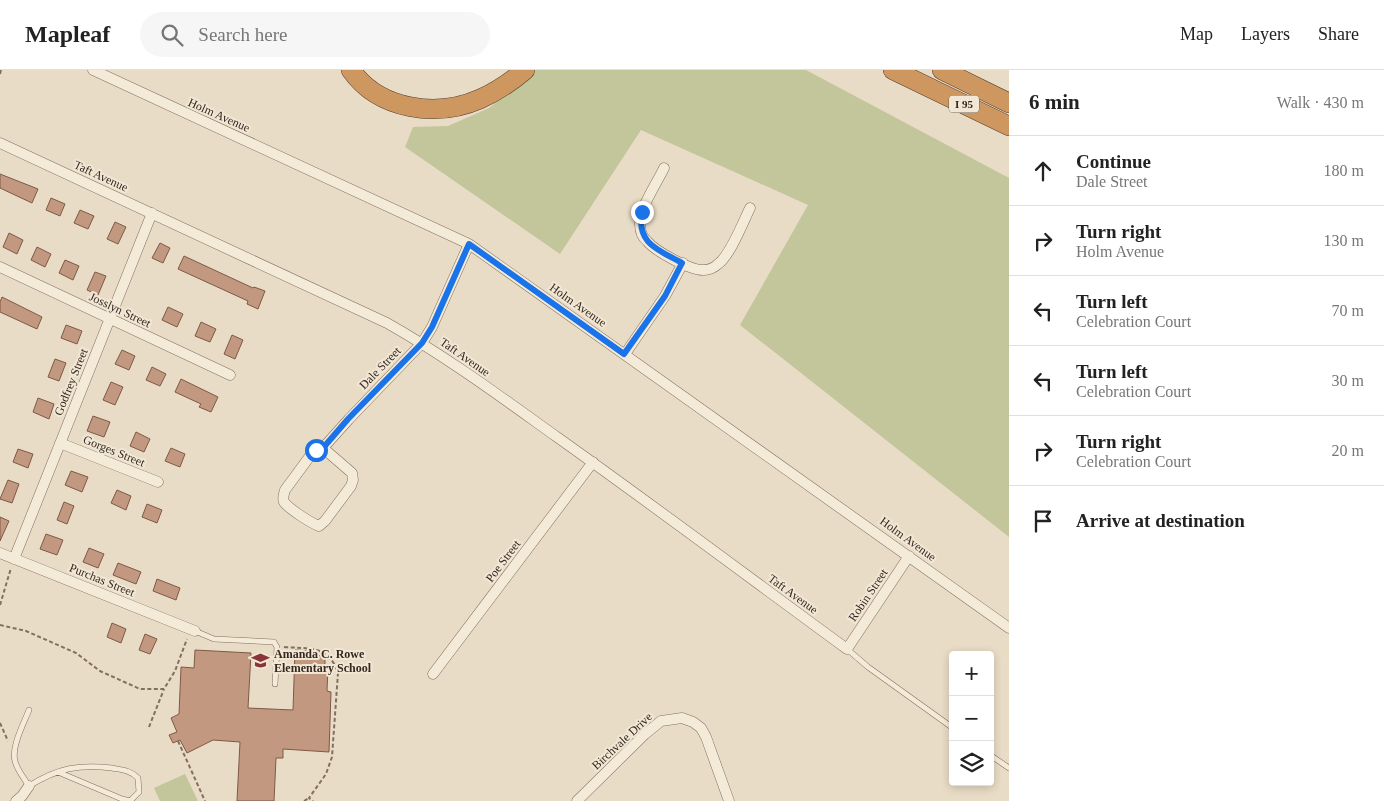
<!DOCTYPE html>
<meta charset="utf-8">
<style>
:root{--surface:#fff;--page:#f6f6f6;--text:#222;--muted:#767676;--line:#e0e0e0}
body{margin:0;font-family:Georgia,serif;background:var(--page);color:var(--text)}
.controls{position:absolute;right:15px;bottom:15px;display:grid;overflow:hidden;border-radius:5px;box-shadow:0 2px 8px #0003}
.controls button{width:45px;height:45px;display:grid;place-items:center;padding:0;border:0;border-bottom:1px solid var(--line);background:var(--surface);color:var(--text);font:25px sans-serif}
.stop{position:absolute;width:15px;height:15px;margin:-11px;border:4px solid #1a73e8;border-radius:50%;background:#fff}
.stop.end{background:#1a73e8;border-color:#fff;box-shadow:0 1px 5px #0008}
.list{margin:0;padding:0;list-style:none}
h2{display:flex;justify-content:space-between;align-items:center;height:65px;margin:0;padding:0 20px;font-size:21px}
h2 small{font-size:16px;font-weight:400;color:var(--muted)}
.list li{display:grid;grid-template-columns:32px 1fr auto;gap:15px;align-items:center;box-sizing:border-box;height:70px;padding:0 20px;border-top:1px solid var(--line)}
.list b{display:block;font-size:19px;white-space:nowrap}
.list p{margin:0;font-size:16px;white-space:nowrap;color:var(--muted)}
.list em{font-size:16px;font-style:normal;color:var(--muted)}
.icon{flex:none;width:28px;height:28px;fill:none;stroke:currentColor;stroke-width:2;stroke-linecap:round;stroke-linejoin:round}
.map{position:relative;flex:none;width:1009px;height:731px;overflow:hidden}
header{display:flex;align-items:center;gap:30px;box-sizing:border-box;height:70px;padding:0 25px;background:var(--surface);border-bottom:1px solid var(--line)}
header strong{font-size:24px}
nav{display:flex;gap:28px;margin-inline-start:auto;font-size:18px}
.search{width:350px;height:45px;background:var(--page);display:flex;align-items:center;gap:12px;box-sizing:border-box;padding:0 18px;border-radius:28px;color:var(--muted);font-size:19px}
main{display:flex}
aside{flex:1;background:var(--surface)}
.map>svg:first-child{display:block}
.green{fill:#c3c59b}
.building{fill:#c29880;stroke:#7e5946}
.lines{fill:none;stroke-linecap:round;stroke-linejoin:round}
.lane-casing{stroke:#826f5e;stroke-width:6}
.street-casing{stroke:#826f5e;stroke-width:11}
.highway-casing{stroke:#503e31;stroke-width:20}
.path{stroke:#826f5e;stroke-width:2;stroke-dasharray:4 2.5;stroke-linecap:butt}
.lane{stroke:#f4ead8;stroke-width:5}
.street{stroke:#f4ead8;stroke-width:10}
.highway{stroke:#ce9760;stroke-width:19}
.route{stroke:#1a73e8;stroke-width:6}
.labels{text-anchor:middle;dominant-baseline:central;stroke-width:4;stroke-linejoin:round;paint-order:stroke}
.shield{fill:#f1e7d4;stroke:#6d6156;stroke-width:1}
.shield-label{font-size:11px;font-weight:bold;fill:#342820}
.street-label{font-size:12px;fill:#342820;stroke:#f1e7d4}
.poi-label{font-size:12px;font-weight:bold;fill:#342820;stroke:#f1e7d4;text-anchor:start}
</style>
<header>
<strong>Mapleaf</strong>
<div class="search"><svg class="icon" aria-label="search" viewBox="0 0 24 24"><circle cx="10" cy="10" r="6"/><path d="M15 15l6 6"/></svg>Search here</div>
<nav><a>Map</a><a>Layers</a><a>Share</a></nav>
</header>
<main>
<div class="map">
<svg width="1009" height="731" viewBox="0 0 1009 731">
<rect width="100%" height="100%" fill="#e9dcc6"/>
<!-- green -->
<path class="green" d="M536 0H806L1009 108V467L740 255 808 135 641 60 560 184 405 77 413 57 448 56 489 38Z
M185 704 198 731H160L154 718Z"/>
<!-- building -->
<path class="building" d="M0 104 38 119 32 133 0 118Z
M51 128 65 134 60 146 46 140Z
M80 140 94 146 88 159 74 153Z
M115 152 126 157 118 174 107 169Z
M9 163 23 170 17 184 3 177Z
M160 173 170 178 163 193 152 188Z
M37 177 51 184 45 197 31 190Z
M184 186 253 218 254 217 265 221 258 239 247 234 248 231 178 199Z
M65 190 79 196 73 210 59 203Z
M95 202 106 206 98 225 87 220Z
M2 227 42 247 37 259 0 242V232Z
M168 237 183 244 177 257 162 250Z
M201 252 216 259 210 272 195 266Z
M66 255 82 261 77 274 61 268Z
M232 265 243 270 235 289 224 284Z
M122 280 135 286 129 300 115 294Z
M55 289 66 293 59 311 48 307Z
M152 297 166 304 160 316 146 310Z
M181 309 218 327 211 342 199 337 201 334 175 322Z
M111 312 123 317 115 335 103 330Z
M38 328 54 334 49 349 33 342Z
M93 346 110 352 104 367 87 361Z
M136 362 150 369 144 382 130 376Z
M171 378 185 384 180 397 165 391Z
M18 379 33 384 28 398 13 392Z
M71 401 88 407 82 422 65 415Z
M8 410 19 414 12 433 0 429Z
M117 420 131 426 126 440 111 433Z
M64 432 74 436 67 454 57 450Z
M147 434 162 440 157 453 142 447Z
M0 447 9 451 0 471Z
M46 464 63 470 57 485 40 479Z
M89 478 104 484 98 498 83 492Z
M118 493 141 502 136 514 113 505Z
M157 509 180 518 176 530 153 521Z
M112 553 126 559 121 573 107 567Z
M145 564 157 569 150 584 139 580Z
M195 580 251 583 248 638 293 640 295 580 313 581V585L325 586V596H328L327 621 331 622 329 682 283 679V688H276L274 731H237L240 672 213 670 187 683 180 670 173 673 169 665 177 662 171 648 179 644 181 597 194 598Z"/>
<g class="lines">
<defs>
<path id="lane" d="M195 561 214 569 274 572 277 577 275 614
M847 579 868 597 953 658
M29 640C24 653 11 677 15 691 17 700 24 708 29 716 58 698 79 694 112 698 122 700 130 700 138 708L139 722 130 731 122 729 58 702
M990 685 1009 698"/>
<path id="street" d="M93 0 469 174 1009 558
M0 73 387 253C447 287 501 327 557 367 654 436 750 508 847 579L909 486
M664 98C657 113 640 137 640 154 640 160 642 167 647 171 655 181 691 201 704 200 709 200 715 197 718 194 730 186 743 152 750 138
M0 197 230 305
M625 284 665 226 683 193
M60 373 158 412
M323 378 349 349 422 273 432 257 469 174
M323 378 352 403 353 410 351 416 325 451 319 456C311 453 289 439 284 432 282 428 284 424 285 420L313 382Z
M0 483 195 561
M14 489 152 143
M433 604 593 392
M16 731 22 726 29 716
M577 731 645 664 661 651 682 648 693 652 701 658 706 667 729 731"/>
<path id="highway" d="M351 0C379 40 437 48 480 29 496 22 512 11 525 0
M893 0 1009 56
M942 0 1009 33"/>
</defs>
<!-- lane casing -->
<use href="#lane" class="lane-casing"/>
<!-- street casing -->
<use href="#street" class="street-casing"/>
<!-- highway casing -->
<use href="#highway" class="highway-casing"/>
<!-- path -->
<path class="path" d="M0 4 1 0
M0 535 11 498
M0 555 26 561 76 583 100 601 140 619H164L175 601 187 569
M284 577C309 579 329 575 338 603L332 687 326 704 309 728 313 731
M0 653 8 671
M149 657 164 619
M178 671 205 731
M304 731 309 728"/>
<!-- lane -->
<use href="#lane" class="lane"/>
<!-- street -->
<use href="#street" class="street"/>
<!-- highway -->
<use href="#highway" class="highway"/>
</g>
<g class="lines">
<!-- route -->
<path class="route" d="M316 380 323 378 348 349 422 273 432 257 469 174 624 284 665 226 682 193C659 180 636 174 642 142"/>
</g>
<!-- icons -->
<defs>
<symbol id="school-bare" viewBox="-9 -9 18 18"><path d="M0-5L7-2L0 1L-7-2ZM-4 1L0 2.5L4 1V4Q0 6-4 4Z" fill="#8a353a" stroke="#f1e7d4" stroke-width="2.5" paint-order="stroke"/></symbol>
</defs>
<g fill-rule="evenodd">
<use href="#school-bare" x="248" y="578" width="25" height="25"/>
</g>
<g class="labels">
<!-- shield labels -->
<rect class="shield" x="949" y="25.5" width="30" height="17" rx="4"/>
<g class="shield-label">
<text x="964" y="34">I 95</text>
</g>
<!-- street labels -->
<g class="street-label">
<text transform="translate(219 45) rotate(24)">Holm Avenue</text>
<text transform="translate(101 106) rotate(25)">Taft Avenue</text>
<text transform="translate(578 235) rotate(35)">Holm Avenue</text>
<text transform="translate(120 240) rotate(25)">Josslyn Street</text>
<text transform="translate(465 287) rotate(35)">Taft Avenue</text>
<text transform="translate(380 298) rotate(-46)">Dale Street</text>
<text transform="translate(71 312) rotate(-68)">Godfrey Street</text>
<text transform="translate(114 381) rotate(22)">Gorges Street</text>
<text transform="translate(908 469) rotate(36)">Holm Avenue</text>
<text transform="translate(503 491) rotate(-53)">Poe Street</text>
<text transform="translate(102 510) rotate(22)">Purchas Street</text>
<text transform="translate(793 524) rotate(36)">Taft Avenue</text>
<text transform="translate(868 525) rotate(-56)">Robin Street</text>
<text transform="translate(622 671) rotate(-43)">Birchvale Drive</text>
</g>
<!-- poi labels -->
<g class="poi-label">
<text x="274" y="584">Amanda C. Rowe<tspan x="274" dy="14">Elementary School</tspan></text>
</g>
</g>
</svg>
<div class="controls">
<button>+</button>
<button>−</button>
<button><svg class="icon" aria-label="layers" viewBox="0 0 24 24"><path d="M12 4l9 5-9 5-9-5zM3 14l9 5 9-5"/></svg></button>
</div>
<div class="stop" style="left:316px;top:380px"></div>
<div class="stop end" style="left:642px;top:142px"></div>
</div>
<aside>
<h2>6 min<small>Walk · 430 m</small></h2>
<ul class="list">
<li><svg class="icon" aria-label="ahead" viewBox="0 0 24 24"><path d="M12 20V5M6 11l6-6 6 6"/></svg><div><b>Continue</b><p>Dale Street</p></div><em>180 m</em></li>
<li><svg class="icon" aria-label="right" viewBox="0 0 24 24"><path d="M7 20v-9h11M14 6l5 5-5 5"/></svg><div><b>Turn right</b><p>Holm Avenue</p></div><em>130 m</em></li>
<li><svg class="icon" aria-label="left" viewBox="0 0 24 24"><path d="M17 20v-9H6M10 6l-5 5 5 5"/></svg><div><b>Turn left</b><p>Celebration Court</p></div><em>70 m</em></li>
<li><svg class="icon" aria-label="left" viewBox="0 0 24 24"><path d="M17 20v-9H6M10 6l-5 5 5 5"/></svg><div><b>Turn left</b><p>Celebration Court</p></div><em>30 m</em></li>
<li><svg class="icon" aria-label="right" viewBox="0 0 24 24"><path d="M7 20v-9h11M14 6l5 5-5 5"/></svg><div><b>Turn right</b><p>Celebration Court</p></div><em>20 m</em></li>
<li><svg class="icon" aria-label="arrive" viewBox="0 0 24 24"><path d="M6 21V4h12l-3 4 3 4H6"/></svg><div><b>Arrive at destination</b></div></li>
</ul>
</aside>
</main>
